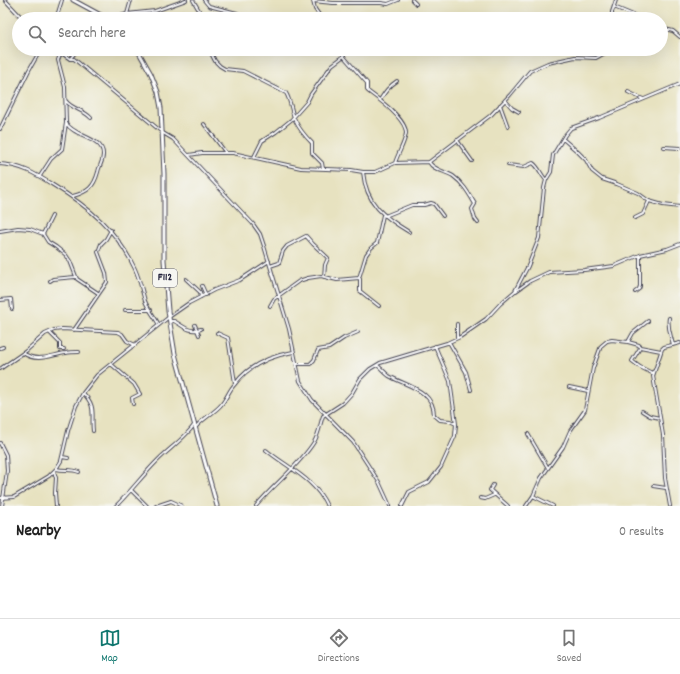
<!DOCTYPE html>
<style>
:root{--surface:#fff;--page:#f2f2f2;--text:#222;--muted:#767676;--line:#e0e0e0;--accent:#0f766e}
body{margin:0;font-family:Dekko,sans-serif;background:var(--page);color:var(--text)}
.list{margin:0;padding:0;list-style:none}
h2{display:flex;justify-content:space-between;align-items:center;height:52px;margin:0;padding:0 16px;font-size:17px}
h2 small{font-size:13px;font-weight:400;color:var(--muted)}
.icon{flex:none;width:22px;height:22px;fill:none;stroke:currentColor;stroke-width:2;stroke-linecap:round;stroke-linejoin:round}
.map{position:relative;flex:none;width:680px;height:506px;overflow:hidden}
.search{position:absolute;background:var(--surface);box-shadow:0 4px 16px #0002;left:12px;right:12px;top:12px;height:44px;display:flex;align-items:center;gap:10px;box-sizing:border-box;padding:0 14px;border-radius:22px;color:var(--muted);font-size:15px}
.sheet{height:112px;background:var(--surface)}
nav{display:flex;justify-content:space-around;align-items:center;box-sizing:border-box;height:56px;border-top:1px solid var(--line);background:var(--surface);font-size:11px;color:var(--muted)}
nav a{display:grid;justify-items:center;gap:2px}
nav .on{color:var(--accent)}
.map>svg:first-child{display:block}
.lines{fill:none;stroke-linecap:round;stroke-linejoin:round}
.minor-casing{stroke:#403f4f;stroke-width:4}
.major-casing{stroke:#403f4f;stroke-width:5}
.minor{stroke:#fff;stroke-width:2}
.major{stroke:#fff;stroke-width:3}
.labels{text-anchor:middle;dominant-baseline:central;stroke-width:4;stroke-linejoin:round;paint-order:stroke}
.shield{fill:#f6f6f2;stroke:#626272;stroke-width:1}
.shield-label{font-size:11px;font-weight:bold;fill:#22223b}
</style>
<div class="map">
<svg width="680" height="506" viewBox="0 0 680 506">
<rect width="100%" height="100%" fill="#f6f6f2"/>
<filter id="ink" filterUnits="userSpaceOnUse"><feTurbulence type="fractalNoise" baseFrequency=".025" numOctaves="2"/><feDisplacementMap in="SourceGraphic" scale="8" xChannelSelector="R" yChannelSelector="G"/><feConvolveMatrix kernelMatrix="1 2 1 2 8 2 1 2 1" color-interpolation-filters="sRGB"/></filter>
<filter id="wash" filterUnits="userSpaceOnUse"><feTurbulence type="fractalNoise" baseFrequency=".012" numOctaves="4" result="noise"/><feDisplacementMap in="SourceGraphic" scale="16" xChannelSelector="R" yChannelSelector="G"/><feGaussianBlur stdDeviation="0.9" result="paint"/><feColorMatrix in="noise" values="0 0 0 0 0 0 0 0 0 0 0 0 0 0 0 0 0 1.4 0 .05"/><feComposite in="paint" operator="in"/></filter>
<g filter="url(#wash)">
<rect width="100%" height="100%" fill="#e7e2c0"/>
</g>
<g filter="url(#ink)">
<g class="lines">
<defs>
<path id="minor" d="M5 0 23 19
M193 0 204 19
M204 0 209 6 237 13 248 19
M412 0 416 4
M313 1 333 3H381L388 4 398 0
M313 1 315 9 322 19
M614 7 643 19
M127 14 131 0
M56 19 62 0
M110 19 127 14 155 11 186 0
M612 19V12L616 0
M661 28 673 31 680 37
M56 49 70 59H74L163 133 173 139 253 224 260 234 264 246 289 329 300 381 312 400 353 442 379 482 390 506
M209 49 215 61 220 66 225 69 243 71 286 93C291 101 291 111 295 120 299 129 306 137 312 143V153L322 163 323 169
M298 49 302 52
M339 49 345 58 367 83V90L369 92C380 100 406 119 406 133 405 143 398 153 395 163
M61 53 58 60 65 87 66 123C74 137 104 137 103 155 103 162 99 166 98 172 94 187 88 192 73 196
M70 59 78 49
M628 92 643 99
M380 100C385 92 389 86 397 81
M505 100 512 108 519 112
M66 101C72 109 84 110 91 118
M500 105 508 127
M204 124 226 153
M0 129 29 70 41 49
M563 139 578 152 586 160 592 171 602 179 617 184 638 193 649 201 663 205 680 207
M457 140 472 161
M664 147 680 148
M189 155 202 153H233L301 168 351 170 363 172H375L395 163 429 162 491 115 510 95 530 71 548 63 575 57 596 58 605 53 607 49
M254 157 262 141 276 132 291 120 307 102 311 94 332 65 344 56
M429 162C433 170 445 171 453 176 463 183 469 194 475 204L472 209 475 219 478 223
M0 164C21 165 36 174 53 185 89 207 117 230 135 269 140 280 142 291 145 301 148 309 155 317 159 325
M508 165 524 167 533 163C539 167 541 175 546 180
M363 172C366 204 384 217 409 232
M40 176 51 159 62 149 66 123
M385 216 412 205H424L431 203 434 204 443 216
M635 218 643 214 649 201
M0 231 18 228 30 229 43 234 48 242 56 247 66 255 70 261 77 279 98 293
M43 234 52 216
M270 266 279 263 283 251 287 246 306 236 313 244 328 258 325 265 324 277
M359 278 360 279V291L379 306
M186 279 200 292 201 297
M50 281 53 279 75 277
M202 286 206 295
M516 291 530 281 549 272 584 270 614 266 640 255 667 249 680 244
M635 292 639 289 640 286V255
M0 300 11 299 12 309
M270 306 274 299 299 281 308 278 321 276 337 280 359 278 366 255 371 248 377 243 383 215
M125 310H151
M669 318C667 328 671 335 673 345
M170 321H174C184 326 188 333 201 329
M195 325 199 335
M74 330 107 282 106 273 98 252 101 244 106 239 111 230
M51 331 50 333 60 343V349H64
M217 333 228 338 235 383
M457 338V324
M449 342 466 372 471 390
M628 342 633 333 648 321
M435 346 450 381 456 424
M640 347 661 351
M0 348 3 347
M23 353C37 363 51 355 66 353 70 352 75 352 79 352
M111 364 134 384 140 394 132 398 133 404
M296 364H310L314 360 318 350 329 348 344 338 358 332
M377 365C381 368 385 373 389 376 406 386 434 390 434 415L440 420 450 421 456 424 455 436 441 467 429 482 409 492 402 506
M0 369 26 351 45 334 54 330 62 329 118 332 122 334 127 341 135 345
M569 387 588 391
M83 393C97 407 91 414 93 431
M642 411 650 416 660 418
M196 427C201 420 214 413 221 405 227 398 229 390 235 384 249 365 271 356 293 352
M528 434 548 468
M0 443 6 455 7 471 2 506
M266 450C288 468 315 479 327 506
M62 457 68 458
M56 469C65 471 71 469 79 472
M54 471 56 478 55 493 56 506
M493 485 490 490 508 506
M653 486 666 488
M131 490 147 506
M533 496 553 506
M0 498 14 497 49 476 56 469 61 461 68 431 76 406 83 393 97 375 169 317 189 303 214 290 240 280 269 261
M480 498 485 499 494 495
M116 506C131 491 143 475 158 460 169 449 186 437 194 425
M156 506 171 501 182 506
M256 506C274 484 299 466 314 442 319 434 320 424 323 416L343 403 352 393 360 379 370 369 380 363 447 343 460 337 486 319 500 304 515 291 528 266 539 238 544 188 546 180 551 172 553 155 565 135 571 128 599 118 680 84
M526 506 533 496 541 478 563 447 570 431 585 410 593 368 601 346 607 341 612 340 628 342 639 345 640 348 632 361 640 367 652 373 654 371
M670 506 665 478 663 435 653 376 662 349 664 347 680 343"/>
<path id="major" d="M73 0 108 19
M137 49 151 74 158 92 161 108 164 174V260L168 311 175 354 217 506"/>
</defs>
<!-- minor casing -->
<use href="#minor" class="minor-casing"/>
<!-- major casing -->
<use href="#major" class="major-casing"/>
<!-- minor -->
<use href="#minor" class="minor"/>
<!-- major -->
<use href="#major" class="major"/>
</g>
</g>
<g class="labels">
<!-- shield labels -->
<rect class="shield" x="153" y="269" width="24" height="18" rx="3"/>
<g class="shield-label">
<text x="165" y="278">F112</text>
</g>
</g>
</svg>
<div class="search"><svg class="icon" aria-label="search" viewBox="0 0 24 24"><circle cx="10" cy="10" r="6"/><path d="M15 15l6 6"/></svg>Search here</div>
</div>
<section class="sheet">
<h2>Nearby<small>0 results</small></h2>
<ul class="list">
</ul>
</section>
<nav>
<a class="on"><svg class="icon" aria-label="map" viewBox="0 0 24 24"><path d="M3 6l6-2 6 2 6-2v14l-6 2-6-2-6 2zM9 4v14M15 6v14"/></svg>Map</a>
<a><svg class="icon" aria-label="directions" viewBox="0 0 24 24"><path d="M12 3l9 9-9 9-9-9zM9 14v-3h6M13 9l2 2-2 2"/></svg>Directions</a>
<a><svg class="icon" aria-label="saved" viewBox="0 0 24 24"><path d="M7 4h10v16l-5-4-5 4z"/></svg>Saved</a>
</nav>
